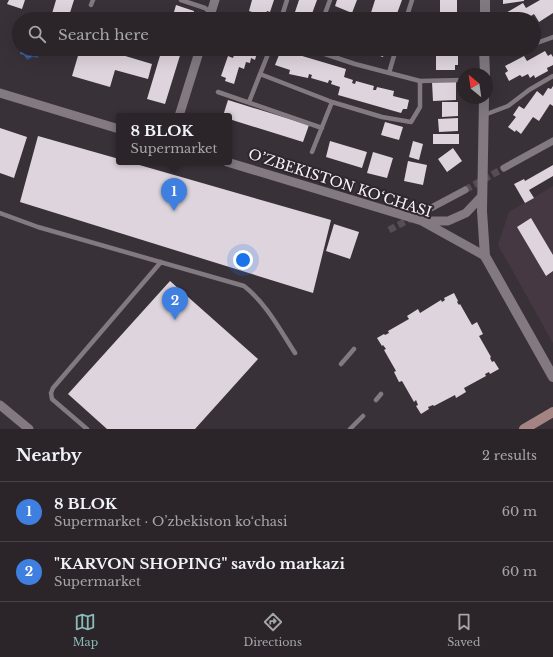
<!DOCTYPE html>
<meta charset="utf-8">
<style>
:root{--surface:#2b252a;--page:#373136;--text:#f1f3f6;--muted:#a6a5a8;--line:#474247;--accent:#8bbbb9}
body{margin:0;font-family:"Libre Baskerville",serif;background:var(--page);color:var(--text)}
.compass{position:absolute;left:457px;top:68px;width:36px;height:36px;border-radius:50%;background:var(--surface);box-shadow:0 4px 16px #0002;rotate:331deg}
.you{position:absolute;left:243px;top:260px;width:14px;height:14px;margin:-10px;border:3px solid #fff;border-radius:50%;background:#1a73e8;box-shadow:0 0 0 6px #1a73e833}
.badge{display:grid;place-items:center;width:26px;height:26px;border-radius:50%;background:var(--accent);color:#fff;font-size:13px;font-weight:700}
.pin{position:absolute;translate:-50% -33px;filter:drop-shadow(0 1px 2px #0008)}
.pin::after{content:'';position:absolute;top:21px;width:14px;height:12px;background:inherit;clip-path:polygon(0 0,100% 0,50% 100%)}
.popup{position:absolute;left:116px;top:113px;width:116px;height:52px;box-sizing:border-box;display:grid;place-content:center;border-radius:4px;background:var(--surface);filter:drop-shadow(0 1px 3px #0005);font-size:13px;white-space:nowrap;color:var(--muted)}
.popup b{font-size:15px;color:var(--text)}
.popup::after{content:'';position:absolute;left:50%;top:100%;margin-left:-8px;border:8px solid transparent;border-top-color:var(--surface)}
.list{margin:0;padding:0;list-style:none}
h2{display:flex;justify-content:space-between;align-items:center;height:52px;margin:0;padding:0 16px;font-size:17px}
h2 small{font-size:13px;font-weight:400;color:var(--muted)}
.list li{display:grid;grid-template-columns:26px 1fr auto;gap:12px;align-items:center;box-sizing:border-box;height:60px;padding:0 16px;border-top:1px solid var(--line)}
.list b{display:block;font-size:15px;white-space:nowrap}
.list p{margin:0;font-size:13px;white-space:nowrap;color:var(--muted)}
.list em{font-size:13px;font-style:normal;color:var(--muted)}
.icon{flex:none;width:22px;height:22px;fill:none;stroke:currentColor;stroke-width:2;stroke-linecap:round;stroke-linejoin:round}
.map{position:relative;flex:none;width:553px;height:429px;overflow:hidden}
.search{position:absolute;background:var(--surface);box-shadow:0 4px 16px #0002;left:12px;right:12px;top:12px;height:44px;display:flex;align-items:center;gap:10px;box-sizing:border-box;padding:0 14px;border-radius:22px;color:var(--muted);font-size:15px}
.sheet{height:172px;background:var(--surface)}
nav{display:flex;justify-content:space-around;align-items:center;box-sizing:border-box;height:56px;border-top:1px solid var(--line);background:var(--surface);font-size:11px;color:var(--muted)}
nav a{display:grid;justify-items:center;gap:2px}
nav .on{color:var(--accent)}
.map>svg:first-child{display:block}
.built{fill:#453843}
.water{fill:url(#water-waves)}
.building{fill:#ded4dd}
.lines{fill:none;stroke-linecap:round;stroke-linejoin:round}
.pedestrian-tunnel{stroke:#564e54;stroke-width:7;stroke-dasharray:7 3.5;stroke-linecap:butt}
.service{stroke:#827981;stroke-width:4.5}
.pedestrian{stroke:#827981;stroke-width:7}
.minor{stroke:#827981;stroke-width:9}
.tertiary{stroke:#827981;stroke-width:10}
.secondary{stroke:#a38482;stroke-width:10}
.labels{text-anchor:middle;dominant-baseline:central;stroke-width:4;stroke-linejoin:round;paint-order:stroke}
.street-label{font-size:14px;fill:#f7f1f6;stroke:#2f272e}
</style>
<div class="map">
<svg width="553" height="429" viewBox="0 0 553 429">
<defs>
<pattern id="water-waves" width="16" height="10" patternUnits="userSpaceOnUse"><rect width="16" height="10" fill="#2f548c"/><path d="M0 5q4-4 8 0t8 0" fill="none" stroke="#4e6d9d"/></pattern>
</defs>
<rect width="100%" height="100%" fill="#393138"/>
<!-- built -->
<path class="built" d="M553 186V343L498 245 509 212Z"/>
<!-- water -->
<path class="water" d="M21 49H43L44 51 39 53 38 58 33 57 27 60 24 55 20 54Z"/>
<!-- building -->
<path class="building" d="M9 0H25L22 9 7 4Z
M56 0H74L68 19H59L51 17Z
M252 0H274L270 12 267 11 265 16 249 11Z
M299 0H317L310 19H295L298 13 295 12Z
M337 0H357L352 13 335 6Z
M375 0H402L395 19H369Z
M440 0H457V14L440 13Z
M503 0H524V1L503 4Z
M540 0H553V13L539 22 534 14 531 16 532 19H507L504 14 523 3 526 8Z
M176 5 194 11 192 19H172Z
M331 12 352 19H329Z
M412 14 431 15V19H412Z
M80 49H113L112 52 152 64 148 79 115 70 110 87 72 76Z
M162 49H182L165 104 147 99Z
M236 49H258L255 60 251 58 250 63 246 62 244 69 239 67 234 84 225 81 226 78 221 76 228 56 233 58Z
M359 49H385L383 57Z
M436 49H458V65H455V70H436Z
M282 50 346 69 344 77 353 80 352 83 355 84 356 81 374 86 373 90H376L377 87 394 91 393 96 409 100 407 109H403L401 113 338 95 340 87 331 84 332 81 329 80 328 83 311 78 312 75 309 74 308 78 289 74 290 70 275 65 279 55H281Z
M545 51 548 56 551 54 553 57V65L547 68 548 71 535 78 534 75 530 78 528 74 522 77 520 75 509 81 505 73 508 71 505 66 524 56 527 61Z
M456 81V100L433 101 432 82Z
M553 86V106L550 104 539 121 533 117 521 134 516 130 515 132 508 127 516 117 513 115 519 106 524 109 537 91 543 96 548 88 551 89Z
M228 100 309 125 303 142 229 119V116H223Z
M442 102H458V116L442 117Z
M458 118V131L439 132 438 119Z
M385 122 403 127 399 140 381 135Z
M0 128 27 137 14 178 0 173Z
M433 134H459V144H433Z
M38 136 119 159V162H129L331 220 313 293 20 202Z
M330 141 367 152 362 168 326 157Z
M413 141 423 144 419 160 409 157Z
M453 148 462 161 447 172 438 159Z
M373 152 393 158 387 178 367 173Z
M408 161 427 165 423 185 404 181Z
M553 165V176L529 190 534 198 525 203 514 184 524 179 525 181Z
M531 218 553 255V271L546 276 517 227Z
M334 224 359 232 350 259 326 251Z
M170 281 258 359 195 429H107L68 394Z
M454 293 458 301 457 302 459 305 460 304 472 325 477 322 483 334 479 336 491 357 490 358 492 362 494 361 499 369 490 374 489 372 485 374 486 376 464 388 466 392 456 398 455 395 434 406 433 405 428 407 429 409 421 414 416 406 418 405 416 400 414 402 402 381 399 382 394 372 396 371 384 350 386 349 383 345 382 346 377 338 384 334 385 335 389 333 388 331 409 319 407 316 418 309 420 313 441 300 442 302 445 300 444 298Z"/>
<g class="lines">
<!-- pedestrian-tunnel -->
<path class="pedestrian-tunnel" d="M465 190 504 168
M389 230 433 207"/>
<!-- service -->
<path class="service" d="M181 0 205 8 211 13 227 19
M91 5 93 0
M281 19 287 0
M323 19 330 0
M406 19 412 0
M534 44 553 37
M310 49 355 64 420 81 463 80
M389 73 396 49
M260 74 332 102 382 117 411 122 420 107V81
M218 92 322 128
M249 102 270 49
M484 115 508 106 529 90 553 76
M312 152 332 102
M0 213 38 227 244 286C266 303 280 330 295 353
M341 364 354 349
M376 400 381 394
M87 429 52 399 51 393 53 388 161 262
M350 429 363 416"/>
<!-- pedestrian -->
<path class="pedestrian" d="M504 168 553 141
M433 207 465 190"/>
<!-- minor -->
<path class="minor" d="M209 19 215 0
M0 93 119 129
M179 116 200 49
M227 162 422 221 485 256
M423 221H448L466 213 482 196
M0 405 29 429"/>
<!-- tertiary -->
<path class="tertiary" d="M485 19V0
M484 49 485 74
M484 98 482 211 485 256 553 377"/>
<!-- secondary -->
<path class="secondary" d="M524 429 553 412"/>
</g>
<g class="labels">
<!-- street labels -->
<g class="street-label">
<text transform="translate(340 183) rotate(18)">O’ZBEKISTON KO‘CHASI</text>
</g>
</g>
</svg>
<svg class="compass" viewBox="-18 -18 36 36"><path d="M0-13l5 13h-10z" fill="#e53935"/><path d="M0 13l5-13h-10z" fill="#a6a5a8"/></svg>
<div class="you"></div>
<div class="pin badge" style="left:174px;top:211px;background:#3f7fe0">1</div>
<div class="popup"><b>8 BLOK</b>Supermarket</div>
<div class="pin badge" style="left:175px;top:320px;background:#3f7fe0">2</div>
<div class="search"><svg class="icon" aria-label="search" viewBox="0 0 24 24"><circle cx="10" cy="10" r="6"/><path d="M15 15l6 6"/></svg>Search here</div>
</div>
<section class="sheet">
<h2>Nearby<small>2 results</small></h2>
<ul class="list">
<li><span class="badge" style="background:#3f7fe0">1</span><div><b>8 BLOK</b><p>Supermarket · O’zbekiston ko‘chasi</p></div><em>60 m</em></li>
<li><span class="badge" style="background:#3f7fe0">2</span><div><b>&quot;KARVON SHOPING&quot; savdo markazi</b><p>Supermarket</p></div><em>60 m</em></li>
</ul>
</section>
<nav>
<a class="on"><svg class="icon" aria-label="map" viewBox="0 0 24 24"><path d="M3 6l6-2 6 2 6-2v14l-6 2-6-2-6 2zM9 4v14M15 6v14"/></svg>Map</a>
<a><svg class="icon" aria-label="directions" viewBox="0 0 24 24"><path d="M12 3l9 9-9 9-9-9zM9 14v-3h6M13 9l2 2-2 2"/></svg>Directions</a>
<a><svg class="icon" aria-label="saved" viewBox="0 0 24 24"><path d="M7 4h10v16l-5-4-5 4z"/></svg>Saved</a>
</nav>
